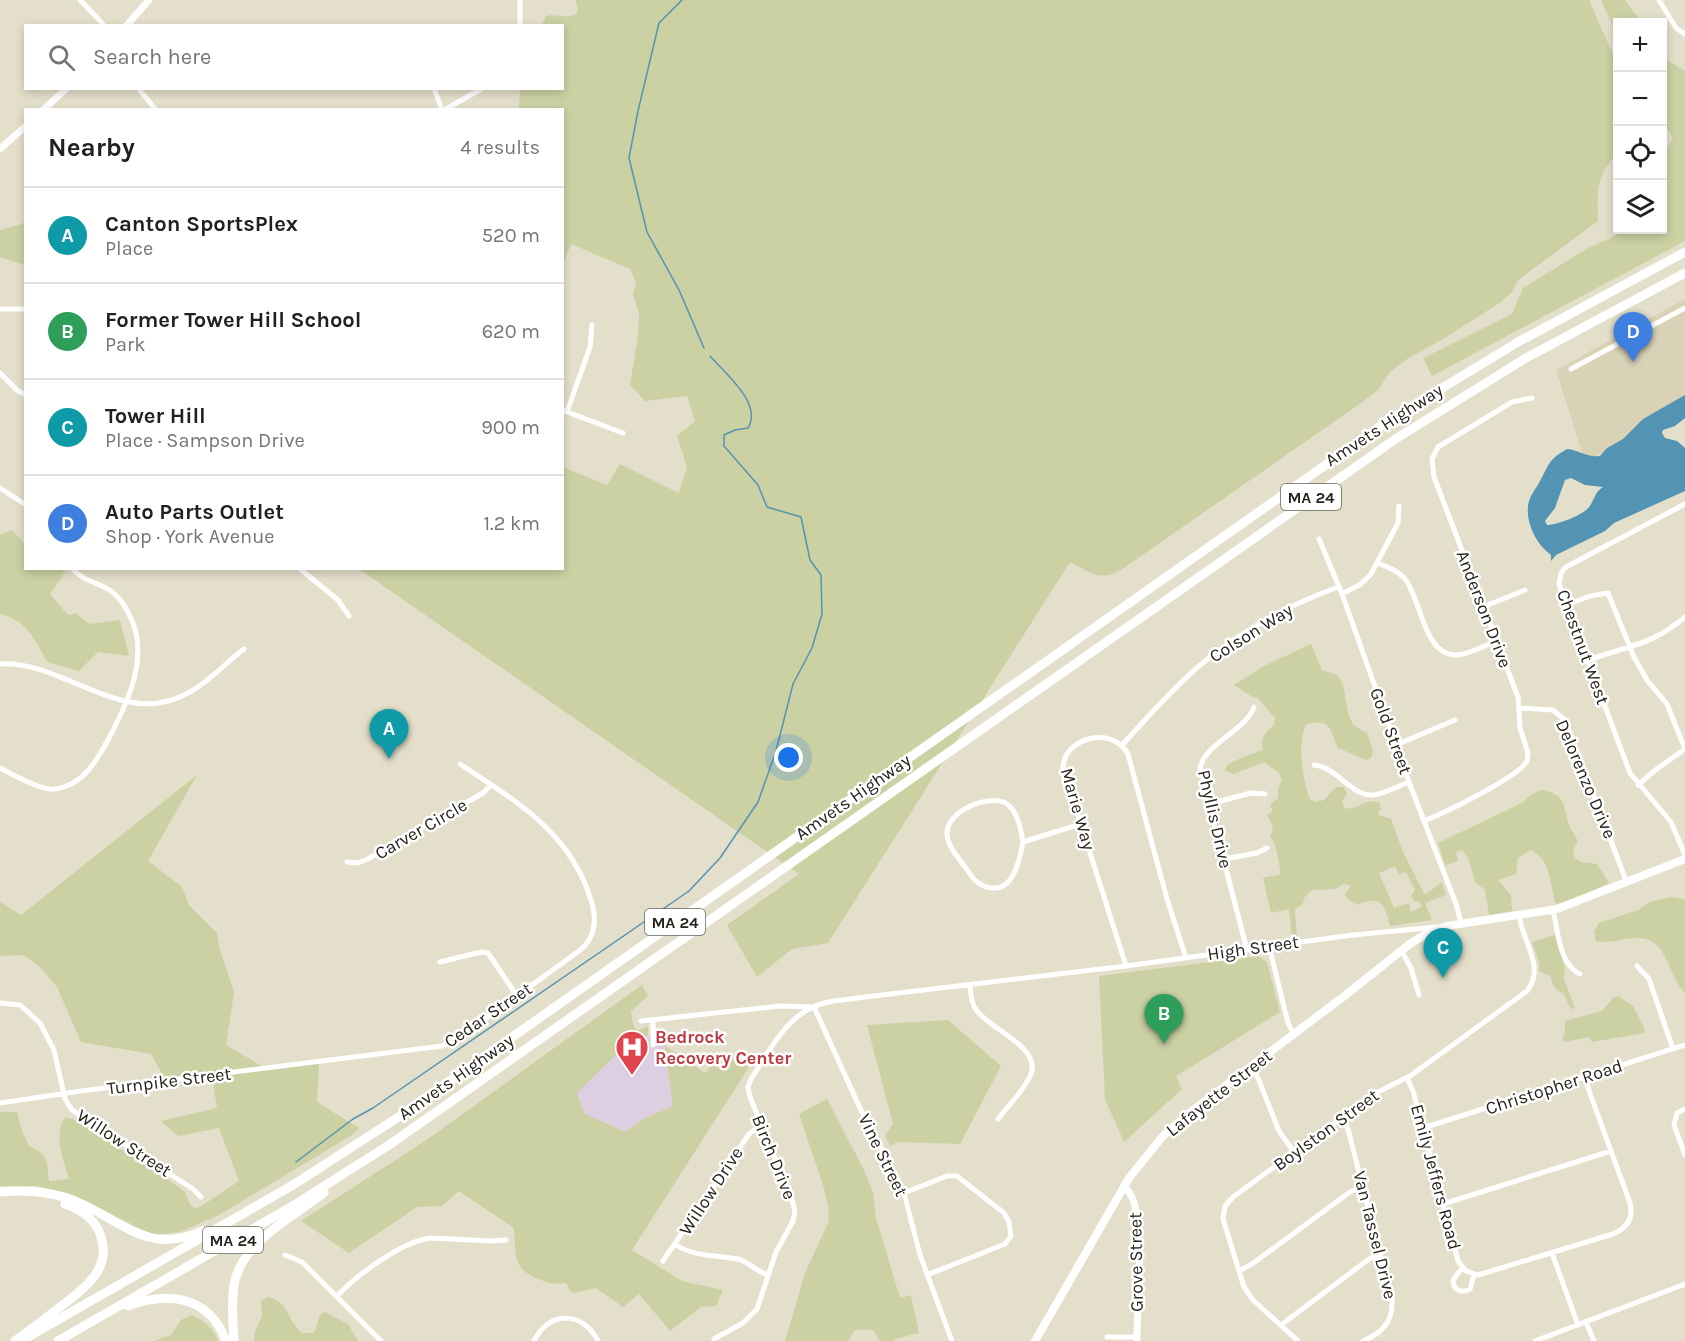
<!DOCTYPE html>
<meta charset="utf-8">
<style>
:root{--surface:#fff;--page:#f2f2f2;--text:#202124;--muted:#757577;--line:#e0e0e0;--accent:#ba2a31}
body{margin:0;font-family:Karla,sans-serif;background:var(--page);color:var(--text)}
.controls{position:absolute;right:18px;top:18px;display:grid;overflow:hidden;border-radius:0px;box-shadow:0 3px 9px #0003}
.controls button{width:54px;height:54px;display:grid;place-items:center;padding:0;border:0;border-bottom:2px solid var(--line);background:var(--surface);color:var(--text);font:30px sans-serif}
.you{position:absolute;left:789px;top:758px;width:21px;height:21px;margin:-15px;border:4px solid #fff;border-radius:50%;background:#1a73e8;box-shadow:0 0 0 9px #1a73e833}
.badge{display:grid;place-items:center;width:39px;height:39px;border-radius:50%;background:var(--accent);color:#fff;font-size:20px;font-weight:700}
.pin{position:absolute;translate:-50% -50px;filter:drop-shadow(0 2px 3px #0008)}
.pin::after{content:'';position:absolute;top:32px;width:21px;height:18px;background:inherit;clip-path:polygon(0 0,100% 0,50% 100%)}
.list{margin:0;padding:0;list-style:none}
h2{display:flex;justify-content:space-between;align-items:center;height:78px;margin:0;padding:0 24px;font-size:26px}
h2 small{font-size:20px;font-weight:400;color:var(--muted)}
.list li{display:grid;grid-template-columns:39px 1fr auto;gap:18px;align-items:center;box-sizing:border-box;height:96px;padding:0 24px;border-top:2px solid var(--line)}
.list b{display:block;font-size:22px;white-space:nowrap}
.list p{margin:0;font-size:20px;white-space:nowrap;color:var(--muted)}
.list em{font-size:20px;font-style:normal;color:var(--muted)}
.icon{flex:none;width:33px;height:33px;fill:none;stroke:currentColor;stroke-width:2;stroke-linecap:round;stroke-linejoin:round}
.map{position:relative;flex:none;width:1685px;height:1341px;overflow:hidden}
.search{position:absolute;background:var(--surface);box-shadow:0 3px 9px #0003;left:24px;top:24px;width:540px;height:66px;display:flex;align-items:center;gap:15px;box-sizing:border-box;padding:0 21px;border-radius:0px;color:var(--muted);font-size:22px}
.panel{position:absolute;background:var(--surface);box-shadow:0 3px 9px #0003;left:24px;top:108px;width:540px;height:462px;border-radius:0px}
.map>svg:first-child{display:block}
.built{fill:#d9d2b7}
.medical{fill:#ddcfe1}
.green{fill:#cbd1a3;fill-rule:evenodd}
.water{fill:#5394b4;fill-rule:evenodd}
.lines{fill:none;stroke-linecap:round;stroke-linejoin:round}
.stream{stroke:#5394b4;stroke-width:1.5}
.minor{stroke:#fff;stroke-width:5}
.tertiary{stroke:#fff;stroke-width:7}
.secondary{stroke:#fff;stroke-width:8}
.motorway{stroke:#fff;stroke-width:9}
.labels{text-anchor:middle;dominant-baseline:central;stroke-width:5;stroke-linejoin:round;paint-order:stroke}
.shield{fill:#fff;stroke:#666560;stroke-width:1.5}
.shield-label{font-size:16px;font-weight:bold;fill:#25231c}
.street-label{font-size:18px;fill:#25231c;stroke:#fff}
.health-label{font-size:18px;font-weight:bold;fill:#be3a42;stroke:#fff;text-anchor:start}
</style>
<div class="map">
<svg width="1685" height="1341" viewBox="0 0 1685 1341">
<rect width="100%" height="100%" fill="#e4dfca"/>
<!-- built -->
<path class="built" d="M1685 299V408L1585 462 1556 370Z"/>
<!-- medical -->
<path class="medical" d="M648 1035H662L673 1106 643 1119 625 1132 584 1113 577 1092 618 1053Z"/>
<!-- green -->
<path class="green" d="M576 0H1589L1617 64V155C1596 173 1597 195 1598 221L1518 280 1512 292 1501 302 1445 338 1407 359 1390 372 1378 390 1361 403 1121 570C1099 582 1090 572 1070 562L828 943 792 949 757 977 727 925 799 874 359 569 562 568 563 467 607 485 620 464 679 493 687 467 677 436 695 421 687 396 645 401 630 385 638 336 639 314 633 294 636 282 630 269 571 244 563 264 562 110 519 109 520 89 562 88V26L542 25 546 16C556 13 571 21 578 11Z
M1601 0H1625L1641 22H1618L1617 35Z
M1663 53 1667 60 1685 71V241L1432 376 1423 358 1512 314 1523 288 1586 249 1615 236 1619 230H1662L1663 154 1673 138 1663 122Z
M25 221V265L0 257V230L22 224Z
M12 530 25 544 26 568 63 569 65 572 50 594 68 615 75 613 90 624 120 620 129 656 98 652 79 671 47 662C36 641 26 619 0 614V535Z
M1311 644 1322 670 1337 675 1343 684 1348 713 1353 725 1367 733 1373 750 1371 758 1366 760 1338 748C1330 730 1331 717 1306 725 1297 743 1302 780 1310 799L1316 802 1324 800 1336 787H1343L1347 793 1342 802 1344 808C1358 811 1363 798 1379 802L1381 809 1378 812 1379 815 1391 819 1403 852 1425 895 1442 882 1446 895 1425 903 1432 920 1390 926C1385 906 1381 894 1358 905L1349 900 1345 894 1351 886 1344 884 1335 889 1312 890 1304 898 1303 904 1295 909 1297 937 1292 938 1289 909 1271 913 1263 878 1281 874C1278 860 1278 847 1270 836 1275 827 1272 823 1267 815L1273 811 1270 805 1278 798V789L1282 780 1279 773 1264 762 1234 774 1225 770 1227 765 1241 758 1263 750C1260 738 1265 733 1274 725L1275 718 1258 698 1251 696 1234 685 1264 666ZM1395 866 1399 874 1406 872 1415 890 1411 896 1414 901 1420 902 1421 907 1411 912 1409 903 1394 908 1379 873Z
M197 775 148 861 182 887 189 905 217 933 220 950 234 992 226 1045 267 1069 319 1063 317 1102 359 1128 352 1135 219 1215 180 1232 153 1235 71 1194 37 1186H0V1112H17L22 1131 29 1146C48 1154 47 1160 49 1181L69 1179C63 1159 53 1137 65 1117L75 1120 163 1176 185 1192 190 1204 194 1208 200 1207 239 1181 219 1128 178 1136 161 1121 217 1108 212 1076 166 1081 151 1054 81 1042 57 987 41 968 24 955 0 956V902L21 915Z
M1541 790C1561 793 1564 801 1567 819 1569 827 1574 834 1578 841L1573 850 1575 858 1581 862 1597 864 1609 883 1576 898 1556 904C1550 886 1551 858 1531 850L1518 858 1516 874 1498 880 1511 895 1512 911 1489 915 1485 890 1475 882 1469 860 1462 850 1456 852 1458 861 1445 865 1438 843 1522 803 1532 794Z
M1671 897 1685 899V993C1666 973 1669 940 1639 938 1624 937 1611 944 1596 941L1594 932 1599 923 1638 910 1649 902Z
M1555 935 1565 968 1564 979 1575 1008 1571 1009 1564 995 1554 987 1550 976 1539 971V962L1532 942Z
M1258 956 1267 962 1280 1012 1176 1076 1182 1089 1124 1142 1105 1099 1099 976Z
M642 985 648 996 631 1011 633 1024 637 1031 648 1026V1035L618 1053 577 1093 584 1113 625 1132 643 1119 673 1106 664 1045 705 1073 720 1054 749 1067 632 1250 682 1281 723 1290 716 1306 701 1307 670 1331 639 1294 623 1307 596 1288 572 1293 566 1283C555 1285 549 1283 538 1279 512 1269 516 1253 514 1228L459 1191 442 1206 417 1207 349 1253 301 1221 425 1141Z
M1618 996 1633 1006 1645 1030 1644 1033 1592 1042 1589 1037 1564 1042 1562 1037 1565 1034V1021L1602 1011 1613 998Z
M948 1020 1001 1066 960 1144 898 1142 890 1146 885 1135 893 1124 867 1025Z
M827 1099 863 1168 873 1192 876 1218 900 1298 911 1295 919 1333 895 1339V1341H880L873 1330H855L848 1341H785L805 1273 829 1221 828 1206 824 1188 799 1114Z
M268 1297C289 1301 288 1323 302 1333H313C320 1326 315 1315 325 1312L348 1324 358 1341H254L255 1331 262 1316 261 1301Z
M191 1315C204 1320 213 1328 218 1341H154L171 1335 181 1320Z"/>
<!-- water -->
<path class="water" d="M1685 395V418L1675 426 1663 430 1662 433 1665 438 1677 441 1685 448V491L1614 523 1605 531 1556 555 1551 561V555C1537 545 1526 524 1528 506 1529 496 1536 489 1540 481 1550 463 1548 460 1567 449 1579 450 1588 458 1600 456L1607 448 1623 439 1643 419ZM1571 478 1585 485 1603 487C1595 492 1595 498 1590 506 1584 515 1557 525 1547 525L1545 521 1555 508 1565 480Z"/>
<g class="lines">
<!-- stream -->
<path class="stream" d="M682 0 659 23 638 111 629 158 647 232 679 290 704 348
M296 1162 353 1119 373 1108 689 891 720 858 758 802 776 751 793 684 812 648 822 614 821 575 810 560 801 517 767 507 758 485 724 446V435L735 430 748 428C763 404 725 373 710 356"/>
<!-- minor -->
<path class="minor" d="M80 0 105 26
M520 0V26
M1659 0 1676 28 1685 34
M138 88 156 110
M434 88 442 110
M444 110 483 88
M0 309H26
M1571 369 1685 308
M0 373 18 391 26 395
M562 410 623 433
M567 412 590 347 592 325
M0 488 26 505
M1685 504 1566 567 1561 573 1559 584 1630 773 1671 822 1685 855
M1319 539 1342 594 1409 782 1456 904 1461 923
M1378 563C1387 567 1399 571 1405 579 1422 600 1423 656 1457 655 1470 654 1484 646 1496 641
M299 568 338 600 349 616
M1342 594 1361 584 1371 574 1398 523 1399 506
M1566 605 1590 596 1608 593 1634 657 1647 680 1667 704 1685 749
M1483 607 1525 590
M1587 661C1627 645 1650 647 1685 617
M0 664C62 660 120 726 182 696 206 685 223 665 244 649
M1520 708 1553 710 1565 720 1627 883
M1122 745C1147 718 1171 690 1199 666 1239 632 1289 605 1338 587
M1396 745 1455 720
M1314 765C1337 767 1352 797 1373 795 1385 794 1398 786 1409 782
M0 768C14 775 41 791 55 789 84 785 97 760 109 738 128 702 150 656 130 616 126 607 119 597 111 591 98 582 82 581 72 568
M1638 785 1654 771 1685 749
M1209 804 1251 793 1265 794
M1424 821C1444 813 1519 777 1527 761L1528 753 1520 728 1518 697 1434 477 1432 459 1438 447 1512 402 1532 398
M1023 842C1021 830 1018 812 1007 804 992 793 945 810 947 835 948 848 963 863 970 874 980 889 1001 895 1012 877 1018 867 1021 853 1023 842L1081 824
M1224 859 1257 853 1267 848
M347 862 358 863 368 859 483 793 491 785
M1553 910C1558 931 1559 964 1580 974
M1269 946 1288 1023 1294 1035
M1247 950 1200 769C1203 744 1246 731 1254 707
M1401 950 1411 968 1419 995
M440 962 481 952 488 953 517 996
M1126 966 1063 768C1064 736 1114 726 1128 754L1167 899 1186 958
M1637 966 1649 979 1673 1049
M970 985C971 994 971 1004 977 1011 990 1029 1041 1047 1031 1074 1026 1088 1007 1107 998 1119
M0 1003 20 1005 40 1023 54 1050 65 1099 72 1110 193 1189 201 1197
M814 1007 859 1106 903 1189 920 1255 952 1341
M641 1021 780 1006 812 1007
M653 1021V1045
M1251 1067 1258 1078 1279 1131 1294 1152
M1407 1078 1413 1091 1458 1261 1466 1271 1478 1275 1613 1234C1627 1228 1634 1218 1630 1203L1584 1077
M0 1103 81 1091 442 1046 456 1040 579 951C597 937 597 917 590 897 568 830 515 801 460 764
M1685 1109 1677 1113 1674 1125 1685 1155
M1342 1117 1348 1129 1392 1301C1393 1322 1382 1333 1363 1341
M1423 1128 1685 1045
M904 1193 947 1176H957L1004 1213 1009 1222 1011 1236 1005 1244 927 1275
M1443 1204 1611 1151
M676 1245C695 1257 717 1255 738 1259 749 1262 757 1272 768 1275
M1552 1253 1578 1325
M285 1255 302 1262 381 1341
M663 1261 749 1134 761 1125
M1462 1268 1453 1280C1453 1290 1461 1294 1470 1289L1474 1275
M1239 1271 1252 1264 1350 1192 1363 1186
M337 1296C357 1275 401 1242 430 1238L491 1241 506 1240
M1586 1322 1594 1341
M1281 1325 1369 1259 1380 1254
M1107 1337H1137
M714 1339 743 1323 757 1309 776 1252 793 1221 795 1211 792 1200 750 1097 748 1087 751 1079C770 1050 787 1013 824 1003 835 1000 846 1000 857 998L1126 966 1353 935 1437 927
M534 1341C549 1310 583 1311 598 1341
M1298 1341 1253 1300 1244 1287 1223 1219 1225 1206 1233 1197 1374 1094 1410 1076 1527 991C1546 967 1522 941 1519 915
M1535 1341 1685 1284"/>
<!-- tertiary -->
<path class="tertiary" d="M126 26 149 0
M43 110 67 88
M0 149 26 126
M1124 1187C1149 1202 1136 1311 1137 1341"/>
<!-- secondary -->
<path class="secondary" d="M1035 1341 1129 1178 1163 1136 1188 1114 1343 997 1411 943 1431 931 1447 926 1557 909 1685 859"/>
<!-- motorway -->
<path class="motorway" d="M0 1192C28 1189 56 1192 82 1204 127 1225 150 1254 202 1231
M128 1306C169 1291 209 1296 226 1341
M15 1341C30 1330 45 1319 60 1307 82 1290 112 1270 101 1237 96 1219 82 1210 65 1204
M21 1341 293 1185 400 1116 1388 421 1518 342 1685 252
M58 1341 291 1207 389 1145 1397 438 1526 358 1685 273
M234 1341C233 1322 231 1303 234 1285 241 1243 292 1217 324 1193"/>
</g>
<!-- icons -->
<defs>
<symbol id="hospital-pin" viewBox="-11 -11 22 30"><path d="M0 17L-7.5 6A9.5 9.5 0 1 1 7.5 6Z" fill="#e0444e" stroke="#fff"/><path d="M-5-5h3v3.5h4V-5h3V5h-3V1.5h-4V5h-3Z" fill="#fff"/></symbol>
</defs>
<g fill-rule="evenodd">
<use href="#hospital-pin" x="613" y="1028" width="38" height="52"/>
</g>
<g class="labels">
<!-- shield labels -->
<g class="shield">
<rect x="1281" y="484" width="60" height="26" rx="4.5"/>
<rect x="645" y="909" width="60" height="26" rx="4.5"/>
<rect x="203" y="1227" width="60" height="26" rx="4.5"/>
</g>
<g class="shield-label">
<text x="1311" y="497">MA 24</text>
<text x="675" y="922">MA 24</text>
<text x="233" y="1240">MA 24</text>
</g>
<!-- street labels -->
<g class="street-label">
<text transform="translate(1384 425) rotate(-33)">Amvets Highway</text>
<text transform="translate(1484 609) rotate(69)">Anderson Drive</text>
<text transform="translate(1251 633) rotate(-32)">Colson Way</text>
<text transform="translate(1583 647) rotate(70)">Chestnut West</text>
<text transform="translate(1391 731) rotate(70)">Gold Street</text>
<text transform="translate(1586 779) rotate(67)">Delorenzo Drive</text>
<text transform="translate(853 797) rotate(-35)">Amvets Highway</text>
<text transform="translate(1078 809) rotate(74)">Marie Way</text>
<text transform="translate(1215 819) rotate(77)">Phyllis Drive</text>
<text transform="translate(421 829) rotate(-30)">Carver Circle</text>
<text transform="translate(1253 948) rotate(-8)">High Street</text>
<text transform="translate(488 1015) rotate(-34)">Cedar Street</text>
<text transform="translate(456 1077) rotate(-35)">Amvets Highway</text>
<text transform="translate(169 1081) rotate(-7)">Turnpike Street</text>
<text transform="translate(1554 1087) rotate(-18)">Christopher Road</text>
<text transform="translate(1219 1093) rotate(-38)">Lafayette Street</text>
<text transform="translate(1326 1130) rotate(-36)">Boylston Street</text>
<text transform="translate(124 1143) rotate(33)">Willow Street</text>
<text transform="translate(883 1155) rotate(64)">Vine Street</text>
<text transform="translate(774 1157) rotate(68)">Birch Drive</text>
<text transform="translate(1436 1177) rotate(75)">Emily Jeffers Road</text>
<text transform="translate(711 1191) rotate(-57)">Willow Drive</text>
<text transform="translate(1375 1235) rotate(76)">Van Tassel Drive</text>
<text transform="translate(1136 1262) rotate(-91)">Grove Street</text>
</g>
<!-- health labels -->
<g class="health-label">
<text x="655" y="1037">Bedrock<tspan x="655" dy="21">Recovery Center</tspan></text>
</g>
</g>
</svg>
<div class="controls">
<button>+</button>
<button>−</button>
<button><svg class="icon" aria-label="locate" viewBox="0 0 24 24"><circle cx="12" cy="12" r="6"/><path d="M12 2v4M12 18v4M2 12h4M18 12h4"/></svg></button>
<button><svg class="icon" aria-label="layers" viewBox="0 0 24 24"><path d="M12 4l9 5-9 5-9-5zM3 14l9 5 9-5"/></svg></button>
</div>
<div class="you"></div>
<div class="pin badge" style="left:389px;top:759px;background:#0f9aa8">A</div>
<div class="pin badge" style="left:1164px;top:1044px;background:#2e9e5b">B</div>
<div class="pin badge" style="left:1443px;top:978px;background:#0f9aa8">C</div>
<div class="pin badge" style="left:1633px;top:362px;background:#3f7fe0">D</div>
<div class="search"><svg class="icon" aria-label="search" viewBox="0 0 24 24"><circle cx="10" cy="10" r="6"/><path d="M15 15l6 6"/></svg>Search here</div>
<section class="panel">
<h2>Nearby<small>4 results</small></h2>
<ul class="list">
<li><span class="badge" style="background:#0f9aa8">A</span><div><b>Canton SportsPlex</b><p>Place</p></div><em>520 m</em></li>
<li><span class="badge" style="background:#2e9e5b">B</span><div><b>Former Tower Hill School</b><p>Park</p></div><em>620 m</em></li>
<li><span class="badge" style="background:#0f9aa8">C</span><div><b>Tower Hill</b><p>Place · Sampson Drive</p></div><em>900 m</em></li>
<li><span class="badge" style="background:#3f7fe0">D</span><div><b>Auto Parts Outlet</b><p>Shop · York Avenue</p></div><em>1.2 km</em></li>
</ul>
</section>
</div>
